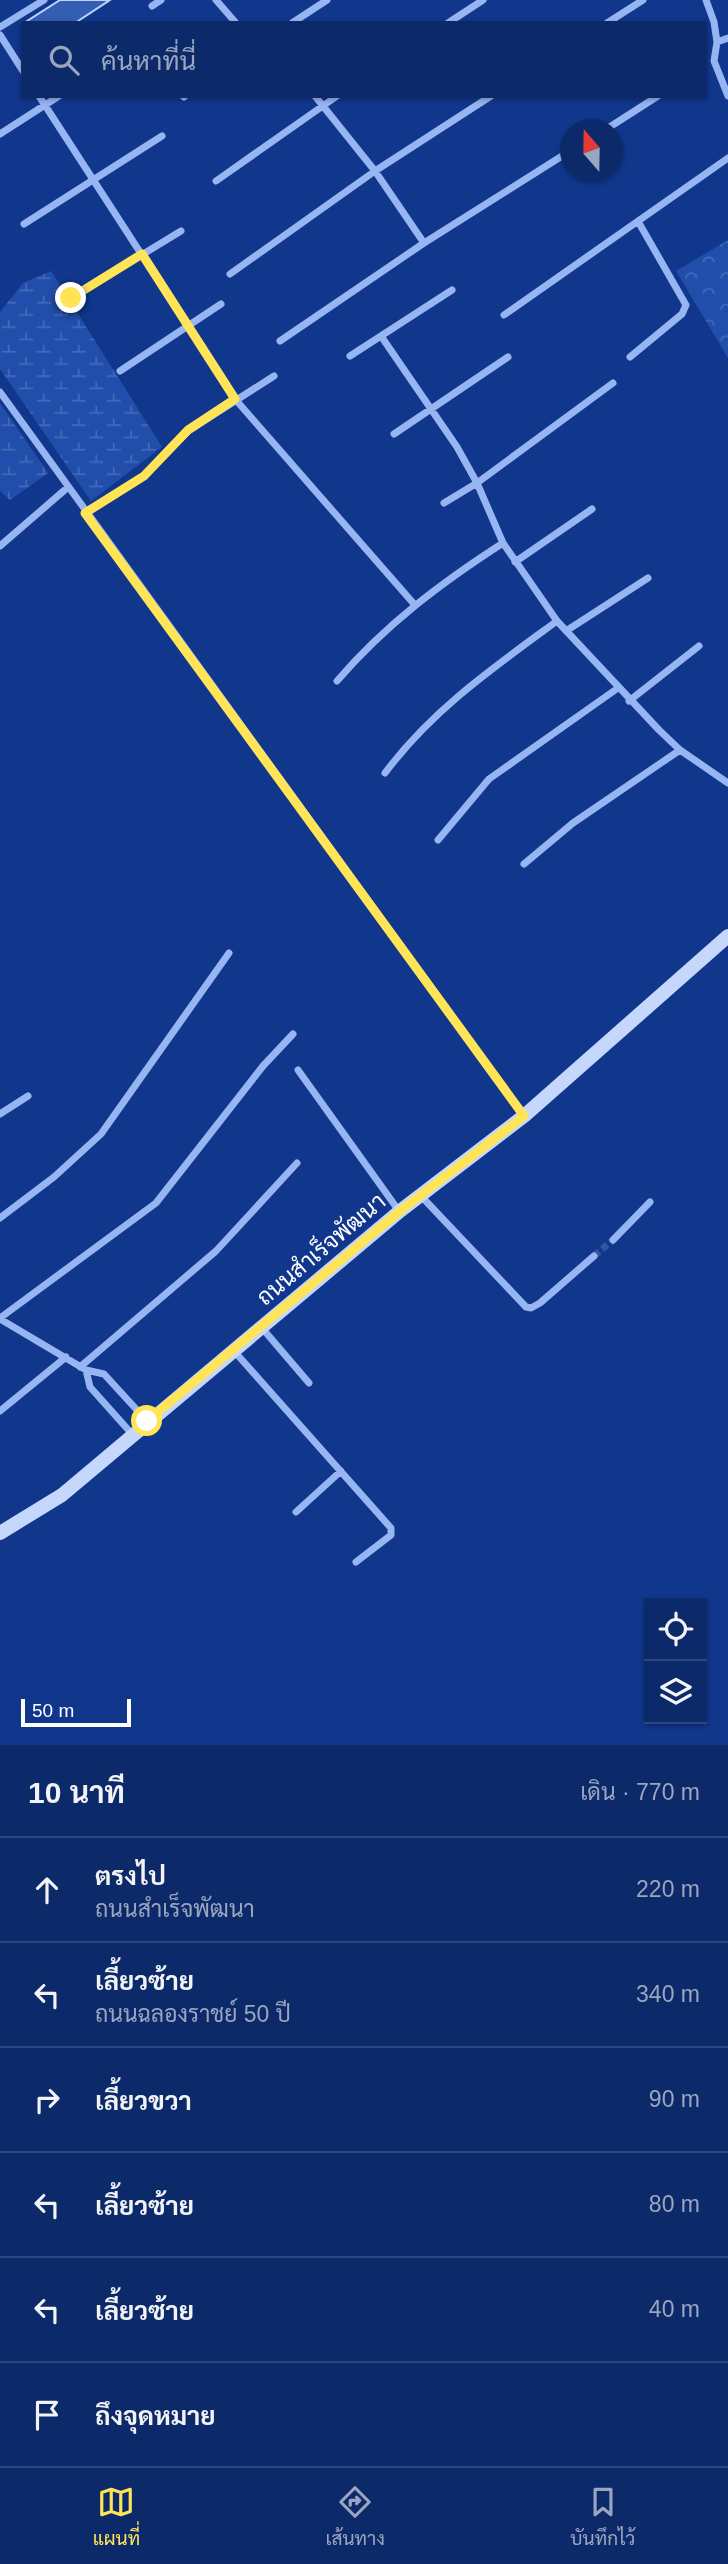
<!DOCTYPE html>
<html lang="th">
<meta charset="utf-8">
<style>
:root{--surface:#0c2969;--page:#1a3571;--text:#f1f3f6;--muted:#9aa6c0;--line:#2c457d;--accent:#ffe458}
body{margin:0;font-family:Helvetica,Sarabun,sans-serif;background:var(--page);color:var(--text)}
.controls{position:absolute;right:21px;bottom:21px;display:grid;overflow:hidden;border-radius:0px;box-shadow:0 2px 5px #0004}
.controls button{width:63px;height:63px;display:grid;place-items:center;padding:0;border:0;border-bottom:2px solid var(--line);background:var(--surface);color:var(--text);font:35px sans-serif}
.compass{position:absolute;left:560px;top:119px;width:63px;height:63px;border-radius:50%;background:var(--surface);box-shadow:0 2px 5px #0004;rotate:340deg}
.scale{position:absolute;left:21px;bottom:18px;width:110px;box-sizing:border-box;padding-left:7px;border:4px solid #fff;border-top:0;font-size:19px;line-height:24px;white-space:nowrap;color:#fff;-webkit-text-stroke:5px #10378c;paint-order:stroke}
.stop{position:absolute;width:21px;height:21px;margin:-16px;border:5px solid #ffe458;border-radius:50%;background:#fff}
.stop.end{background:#ffe458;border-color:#fff;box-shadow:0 2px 7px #0008}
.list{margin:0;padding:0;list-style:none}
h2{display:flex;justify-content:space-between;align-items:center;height:91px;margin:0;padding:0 28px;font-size:30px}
h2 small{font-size:23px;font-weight:400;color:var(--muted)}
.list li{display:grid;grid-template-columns:46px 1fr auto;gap:21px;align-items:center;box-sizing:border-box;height:105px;padding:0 28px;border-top:2px solid var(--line)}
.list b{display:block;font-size:26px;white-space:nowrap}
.list p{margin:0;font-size:23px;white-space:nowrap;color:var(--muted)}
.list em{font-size:23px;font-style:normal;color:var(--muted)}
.icon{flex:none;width:38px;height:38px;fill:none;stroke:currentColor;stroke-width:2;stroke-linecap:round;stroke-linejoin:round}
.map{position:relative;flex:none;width:728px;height:1745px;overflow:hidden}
.search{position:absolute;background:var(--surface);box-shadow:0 2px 5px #0004;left:21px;right:21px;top:21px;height:77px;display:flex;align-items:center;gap:18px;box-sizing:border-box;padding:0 24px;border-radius:0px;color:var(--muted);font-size:26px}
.sheet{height:721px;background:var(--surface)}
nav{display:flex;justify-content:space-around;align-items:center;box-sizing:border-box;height:98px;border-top:2px solid var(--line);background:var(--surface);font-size:19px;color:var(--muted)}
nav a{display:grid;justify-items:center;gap:4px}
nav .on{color:var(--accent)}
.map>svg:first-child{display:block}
.forest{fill:url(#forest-crowns)}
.wetland{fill:url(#wetland-marsh)}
.building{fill:#345db4;stroke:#bed3fd;stroke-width:2}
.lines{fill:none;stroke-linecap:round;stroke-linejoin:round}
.street-tunnel{stroke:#34559d;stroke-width:7;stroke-dasharray:7 3.5;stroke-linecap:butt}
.street{stroke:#97b5f2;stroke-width:7}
.secondary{stroke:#c6d7fc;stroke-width:14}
.route{stroke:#ffe458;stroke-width:9}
.labels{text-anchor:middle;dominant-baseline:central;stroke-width:6;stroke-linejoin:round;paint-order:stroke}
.street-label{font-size:23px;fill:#fff;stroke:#10378c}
</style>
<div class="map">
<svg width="728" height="1745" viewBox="0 0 728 1745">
<defs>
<pattern id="forest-crowns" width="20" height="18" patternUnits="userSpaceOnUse" patternTransform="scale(1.75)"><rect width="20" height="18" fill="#224eab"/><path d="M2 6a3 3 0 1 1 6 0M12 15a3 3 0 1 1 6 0" fill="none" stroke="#4369b8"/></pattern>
<pattern id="wetland-marsh" width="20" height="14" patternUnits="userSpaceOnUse" patternTransform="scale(1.75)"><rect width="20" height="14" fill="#224eab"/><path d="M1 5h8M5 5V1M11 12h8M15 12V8" fill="none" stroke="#4369b8"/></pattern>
</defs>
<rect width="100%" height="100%" fill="#10378c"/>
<!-- forest -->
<path class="forest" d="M728 240V358L676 271Z"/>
<!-- wetland -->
<path class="wetland" d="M51 271 162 447 91 501 0 369V312L23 283Z
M0 403 48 473 10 500 0 491Z"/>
<!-- building -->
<path class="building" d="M60 0H110L75 23H24Z"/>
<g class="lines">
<!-- street-tunnel -->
<path class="street-tunnel" d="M594 1256 613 1240"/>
<!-- street -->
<path class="street" d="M216 0 236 23
M706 0 714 22 717 42 714 61 728 96
M152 6 161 0
M292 23 327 0
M448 23 483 0
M607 23 643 0
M0 27 44 0
M0 35 23 71
M717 42 728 38
M39 96 235 399 414 604
M315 96 375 171 424 243
M184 97 185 96
M605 130 658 96
M0 134 59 96
M216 181 337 96
M24 224 162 136
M230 274 375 171 491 96
M71 298 181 231
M504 315 728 158
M381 336 457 447 477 483 503 543 557 621 659 730 680 750 728 783
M280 341 424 243 570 151
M350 356 452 290
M630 357 682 314 686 305 639 223
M120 371 221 304
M0 392 524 1116
M394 434 508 357
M444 503 477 483 613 383
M85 513 144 476 188 431 274 376
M0 546 67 488
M515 562 592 509
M566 631 648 578
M337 681C385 625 441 583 503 543
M629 701 699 646
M385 773C432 710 494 667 557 621
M438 840 489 779 618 688
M524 864 573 823 680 750
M298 1070 399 1211
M0 1114 28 1096
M422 1197 526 1307 531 1308 540 1303 594 1256
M0 1218 54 1177 101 1134 229 953
M613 1240 650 1202
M0 1318 156 1203 263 1066 293 1034
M0 1319 86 1370 104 1374 147 1421
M262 1328 309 1383
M234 1351 391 1528V1535L356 1562
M80 1367 216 1251 297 1163
M86 1370 90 1387 132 1434
M0 1411 66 1357
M296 1512 341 1471"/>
<!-- secondary -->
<path class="secondary" d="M0 1533 62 1495 400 1211 524 1116 728 936"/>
</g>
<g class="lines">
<!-- route -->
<path class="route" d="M71 298 142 254 235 399 188 430 144 476 85 513 524 1116 400 1211 147 1421"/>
</g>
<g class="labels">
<!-- street labels -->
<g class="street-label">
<text transform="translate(321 1249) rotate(-40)">ถนนสำเร็จพัฒนา</text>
</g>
</g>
</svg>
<div class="controls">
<button><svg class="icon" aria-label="locate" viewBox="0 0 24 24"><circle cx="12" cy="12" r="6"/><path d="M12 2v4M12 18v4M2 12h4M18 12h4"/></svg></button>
<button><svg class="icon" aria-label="layers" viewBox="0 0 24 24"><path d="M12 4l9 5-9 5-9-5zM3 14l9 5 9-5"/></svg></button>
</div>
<svg class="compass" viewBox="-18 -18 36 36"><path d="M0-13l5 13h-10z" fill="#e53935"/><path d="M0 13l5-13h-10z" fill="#9aa6c0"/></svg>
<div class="scale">50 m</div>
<div class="stop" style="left:147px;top:1421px"></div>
<div class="stop end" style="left:71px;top:298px"></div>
<div class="search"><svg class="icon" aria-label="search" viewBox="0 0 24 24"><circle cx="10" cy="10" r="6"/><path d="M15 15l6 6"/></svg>ค้นหาที่นี่</div>
</div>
<section class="sheet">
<h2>10 นาที<small>เดิน · 770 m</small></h2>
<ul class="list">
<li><svg class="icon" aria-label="ahead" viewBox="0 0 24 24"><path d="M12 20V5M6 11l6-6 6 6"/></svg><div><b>ตรงไป</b><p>ถนนสำเร็จพัฒนา</p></div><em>220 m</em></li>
<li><svg class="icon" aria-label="left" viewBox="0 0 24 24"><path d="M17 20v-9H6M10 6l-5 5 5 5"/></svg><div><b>เลี้ยวซ้าย</b><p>ถนนฉลองราชย์ 50 ปี</p></div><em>340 m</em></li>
<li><svg class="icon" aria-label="right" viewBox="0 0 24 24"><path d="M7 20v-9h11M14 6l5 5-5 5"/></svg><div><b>เลี้ยวขวา</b></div><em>90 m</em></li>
<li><svg class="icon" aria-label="left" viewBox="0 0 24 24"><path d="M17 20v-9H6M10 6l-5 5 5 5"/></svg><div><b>เลี้ยวซ้าย</b></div><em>80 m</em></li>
<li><svg class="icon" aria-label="left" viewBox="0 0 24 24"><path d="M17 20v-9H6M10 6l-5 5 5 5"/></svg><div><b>เลี้ยวซ้าย</b></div><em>40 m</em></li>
<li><svg class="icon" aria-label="arrive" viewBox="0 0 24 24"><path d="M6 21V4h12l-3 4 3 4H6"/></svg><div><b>ถึงจุดหมาย</b></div></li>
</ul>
</section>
<nav>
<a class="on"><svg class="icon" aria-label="map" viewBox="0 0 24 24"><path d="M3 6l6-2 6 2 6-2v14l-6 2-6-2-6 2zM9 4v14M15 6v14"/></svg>แผนที่</a>
<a><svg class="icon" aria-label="directions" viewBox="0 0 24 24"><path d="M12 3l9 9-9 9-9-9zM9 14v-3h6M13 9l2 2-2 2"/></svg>เส้นทาง</a>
<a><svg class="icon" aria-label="saved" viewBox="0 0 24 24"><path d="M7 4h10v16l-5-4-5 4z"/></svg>บันทึกไว้</a>
</nav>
